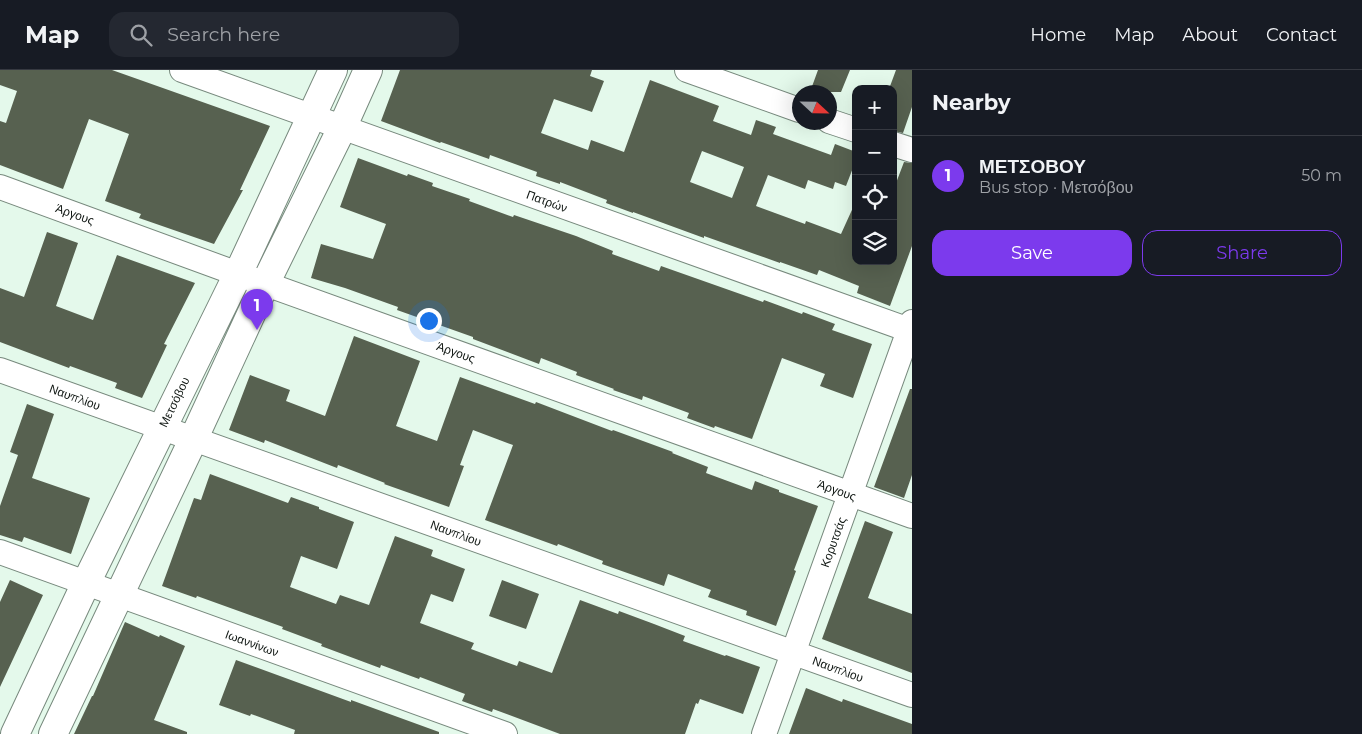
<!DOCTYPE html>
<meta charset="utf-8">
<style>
:root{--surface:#171b24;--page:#242831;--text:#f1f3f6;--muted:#9ea1a6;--line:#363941;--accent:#7c3aed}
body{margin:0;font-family:Montserrat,sans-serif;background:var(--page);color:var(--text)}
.controls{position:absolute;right:15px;top:15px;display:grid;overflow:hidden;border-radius:10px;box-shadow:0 5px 20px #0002}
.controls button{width:45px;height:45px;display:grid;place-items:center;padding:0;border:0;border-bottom:1px solid var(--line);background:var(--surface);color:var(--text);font:25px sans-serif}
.compass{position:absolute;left:792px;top:15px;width:45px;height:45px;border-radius:50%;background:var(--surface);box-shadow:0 5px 20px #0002;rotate:112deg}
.you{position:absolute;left:428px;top:250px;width:18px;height:18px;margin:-12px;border:4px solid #fff;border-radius:50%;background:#1a73e8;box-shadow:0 0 0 8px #1a73e833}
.badge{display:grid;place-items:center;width:32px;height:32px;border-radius:50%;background:var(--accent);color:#fff;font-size:16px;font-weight:700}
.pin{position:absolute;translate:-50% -41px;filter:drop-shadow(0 1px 2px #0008)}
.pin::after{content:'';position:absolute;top:26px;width:18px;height:15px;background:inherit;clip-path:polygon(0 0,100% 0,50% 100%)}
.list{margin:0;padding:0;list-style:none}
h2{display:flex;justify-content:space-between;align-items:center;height:65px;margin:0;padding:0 20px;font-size:21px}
h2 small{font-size:16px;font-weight:400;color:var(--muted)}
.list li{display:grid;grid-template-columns:32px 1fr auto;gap:15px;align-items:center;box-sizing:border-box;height:80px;padding:0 20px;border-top:1px solid var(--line)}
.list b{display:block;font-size:19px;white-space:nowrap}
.list p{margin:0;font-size:16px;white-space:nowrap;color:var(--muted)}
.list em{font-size:16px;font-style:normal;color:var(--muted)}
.actions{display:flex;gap:10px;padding:15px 20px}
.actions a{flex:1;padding:11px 0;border:1px solid var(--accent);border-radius:15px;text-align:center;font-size:18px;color:var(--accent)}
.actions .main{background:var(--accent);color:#fff}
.icon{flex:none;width:28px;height:28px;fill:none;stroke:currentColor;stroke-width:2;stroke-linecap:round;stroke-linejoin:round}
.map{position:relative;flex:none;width:912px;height:664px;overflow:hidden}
header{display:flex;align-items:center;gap:30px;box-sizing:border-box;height:70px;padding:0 25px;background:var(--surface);border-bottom:1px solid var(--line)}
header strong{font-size:24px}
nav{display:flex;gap:28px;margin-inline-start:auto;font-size:18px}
.search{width:350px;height:45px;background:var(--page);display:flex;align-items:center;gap:12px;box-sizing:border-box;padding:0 18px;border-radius:15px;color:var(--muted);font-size:19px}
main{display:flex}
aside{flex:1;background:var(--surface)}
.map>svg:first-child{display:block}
.building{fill:#576150;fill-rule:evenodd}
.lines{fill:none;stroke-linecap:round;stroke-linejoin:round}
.minor-casing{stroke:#77897d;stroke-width:26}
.tertiary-casing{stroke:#77897d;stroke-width:30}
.minor{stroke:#fff;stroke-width:24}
.tertiary{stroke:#fff;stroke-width:28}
.labels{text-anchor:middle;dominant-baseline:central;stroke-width:5;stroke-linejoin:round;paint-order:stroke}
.street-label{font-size:12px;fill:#0f1612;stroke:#fff}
</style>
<header>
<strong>Map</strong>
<div class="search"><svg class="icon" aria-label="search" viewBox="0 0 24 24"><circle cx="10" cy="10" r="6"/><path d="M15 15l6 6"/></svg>Search here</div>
<nav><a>Home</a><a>Map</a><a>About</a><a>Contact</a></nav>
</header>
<main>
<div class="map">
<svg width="912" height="664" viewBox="0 0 912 664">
<rect width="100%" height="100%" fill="#e4f9eb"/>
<!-- building -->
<path class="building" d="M0 0H112L270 56 240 120H243L214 174 139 148 141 144 105 131 129 64 89 49 63 119 0 95V51L6 53 17 21 0 15Z
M400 0H592L590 6 604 11 592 42 554 29 541 63 588 80 591 70 624 82 650 10 719 36 713 51 751 65 756 50 776 57 773 64 831 85 835 74 856 82V90L846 116 835 112 833 119 808 110 805 119 768 105 756 136 805 154 806 151 841 164 856 131V191H893V121L904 92 912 93V176L890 236 857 223 859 216 819 200 817 205 780 192V193L704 166V168L633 142V143L606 133 607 130 560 112V114L536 106 537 102 490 85 489 89 441 72 440 73 381 51ZM702 81 744 97 732 128 690 112Z
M818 0H850L841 22H810Z
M896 0H912V37L903 63 893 61V19H889Z
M358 88 407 106 408 104 433 113 432 116 470 129 469 131 513 147 514 145 576 166 613 181 612 184 659 201 661 196 763 232 764 230 802 244 803 242 835 254 832 260 872 274 853 328 820 316 825 304 782 288 752 369 715 356 714 358 687 348 689 343 643 326 642 330 613 320 614 319 576 305 577 302 541 288 539 294 473 269V267L397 240 398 237 345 218 311 208 321 174 373 189 386 154 340 137Z
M47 162 78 173 56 236 93 250 117 185 195 213 164 274 167 275 142 328 115 318 117 313 70 296 69 298 0 272V218L24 227Z
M354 266 420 291 396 356 437 371 460 307 535 334 536 332 612 361 613 360 673 382 672 383 708 397 706 403 752 420 755 411 779 420V422L818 436 794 500 796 501 776 556 746 545 747 541 708 527 711 520 668 504 664 516 602 494 603 491 558 474 557 476 485 450 513 375 473 360 460 395 464 396 449 437 384 414 385 413 338 395 337 398 265 370 264 373 229 360 250 305 290 320 286 331 325 346Z
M910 319H912V405L904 428 874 417Z
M27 334 54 344 32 408 90 428 71 484 24 467 22 472 0 465V436L18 385 10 382Z
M210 404 288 433 291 427 319 437V439L354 452 337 499 301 486 290 517 336 534 340 525 369 535 395 466 433 480 431 486 465 499 453 532 431 524 420 553 474 573 471 579 517 596 519 591 552 603 580 530 618 544 619 541 654 554 685 566 683 571 725 586 726 585 760 597 743 644 700 629 698 634 696 633 685 664H560L493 639 492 642 462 631 465 624 420 607 419 609 381 595 380 598 321 576 322 574 282 559 283 557 197 526 196 528 162 516 194 428 201 430Z
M865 451 893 462 868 528 912 544V603L822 569Z
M10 510 43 525 0 617V532Z
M502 510 539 524 526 559 489 546Z
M125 552 159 567 160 565 185 576 154 650 187 662V664H74L92 626H93Z
M236 590 351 632V630L439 662V664H294L295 660 251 644 250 646 219 635Z
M806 618 842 632 843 629 912 654V664H789Z"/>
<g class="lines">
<defs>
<path id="minor" d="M182 0 912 261
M687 0 799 40
M829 51 856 60
M893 74 912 80
M0 117 238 204 912 446
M0 300 912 625
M0 482 505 664
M764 664 912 252"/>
<path id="tertiary" d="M15 664 86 513 238 204 333 0
M53 664 193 370 265 214 342 58 368 0"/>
</defs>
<!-- minor casing -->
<use href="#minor" class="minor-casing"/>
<!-- tertiary casing -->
<use href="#tertiary" class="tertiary-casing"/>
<!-- minor -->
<use href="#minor" class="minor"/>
<!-- tertiary -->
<use href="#tertiary" class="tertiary"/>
</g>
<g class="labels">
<!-- street labels -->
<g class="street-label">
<text transform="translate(547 131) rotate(20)">Πατρών</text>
<text transform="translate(75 144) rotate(20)">Άργους</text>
<text transform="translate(456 282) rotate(20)">Άργους</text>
<text transform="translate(75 327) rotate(20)">Ναυπλίου</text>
<text transform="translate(174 332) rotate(-64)">Μετσόβου</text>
<text transform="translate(837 420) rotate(20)">Άργους</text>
<text transform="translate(456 463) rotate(20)">Ναυπλίου</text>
<text transform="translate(833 472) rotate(-70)">Κορυτσάς</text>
<text transform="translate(252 573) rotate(20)">Ιωαννίνων</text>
<text transform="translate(838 599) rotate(20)">Ναυπλίου</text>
</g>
</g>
</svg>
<div class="controls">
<button>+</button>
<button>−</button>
<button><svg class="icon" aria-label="locate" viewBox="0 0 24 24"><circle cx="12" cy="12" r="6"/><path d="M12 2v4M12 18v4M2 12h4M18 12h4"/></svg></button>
<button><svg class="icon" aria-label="layers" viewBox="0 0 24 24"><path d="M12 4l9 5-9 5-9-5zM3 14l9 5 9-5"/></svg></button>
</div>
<svg class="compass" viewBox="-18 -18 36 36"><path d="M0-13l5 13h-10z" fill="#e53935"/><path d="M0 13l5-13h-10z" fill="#9ea1a6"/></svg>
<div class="you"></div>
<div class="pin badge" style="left:257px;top:260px">1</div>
</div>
<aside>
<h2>Nearby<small></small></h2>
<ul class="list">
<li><span class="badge">1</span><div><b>ΜΕΤΣΟΒΟΥ</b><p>Bus stop · Μετσόβου</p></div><em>50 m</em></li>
</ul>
<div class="actions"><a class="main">Save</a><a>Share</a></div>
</aside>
</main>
